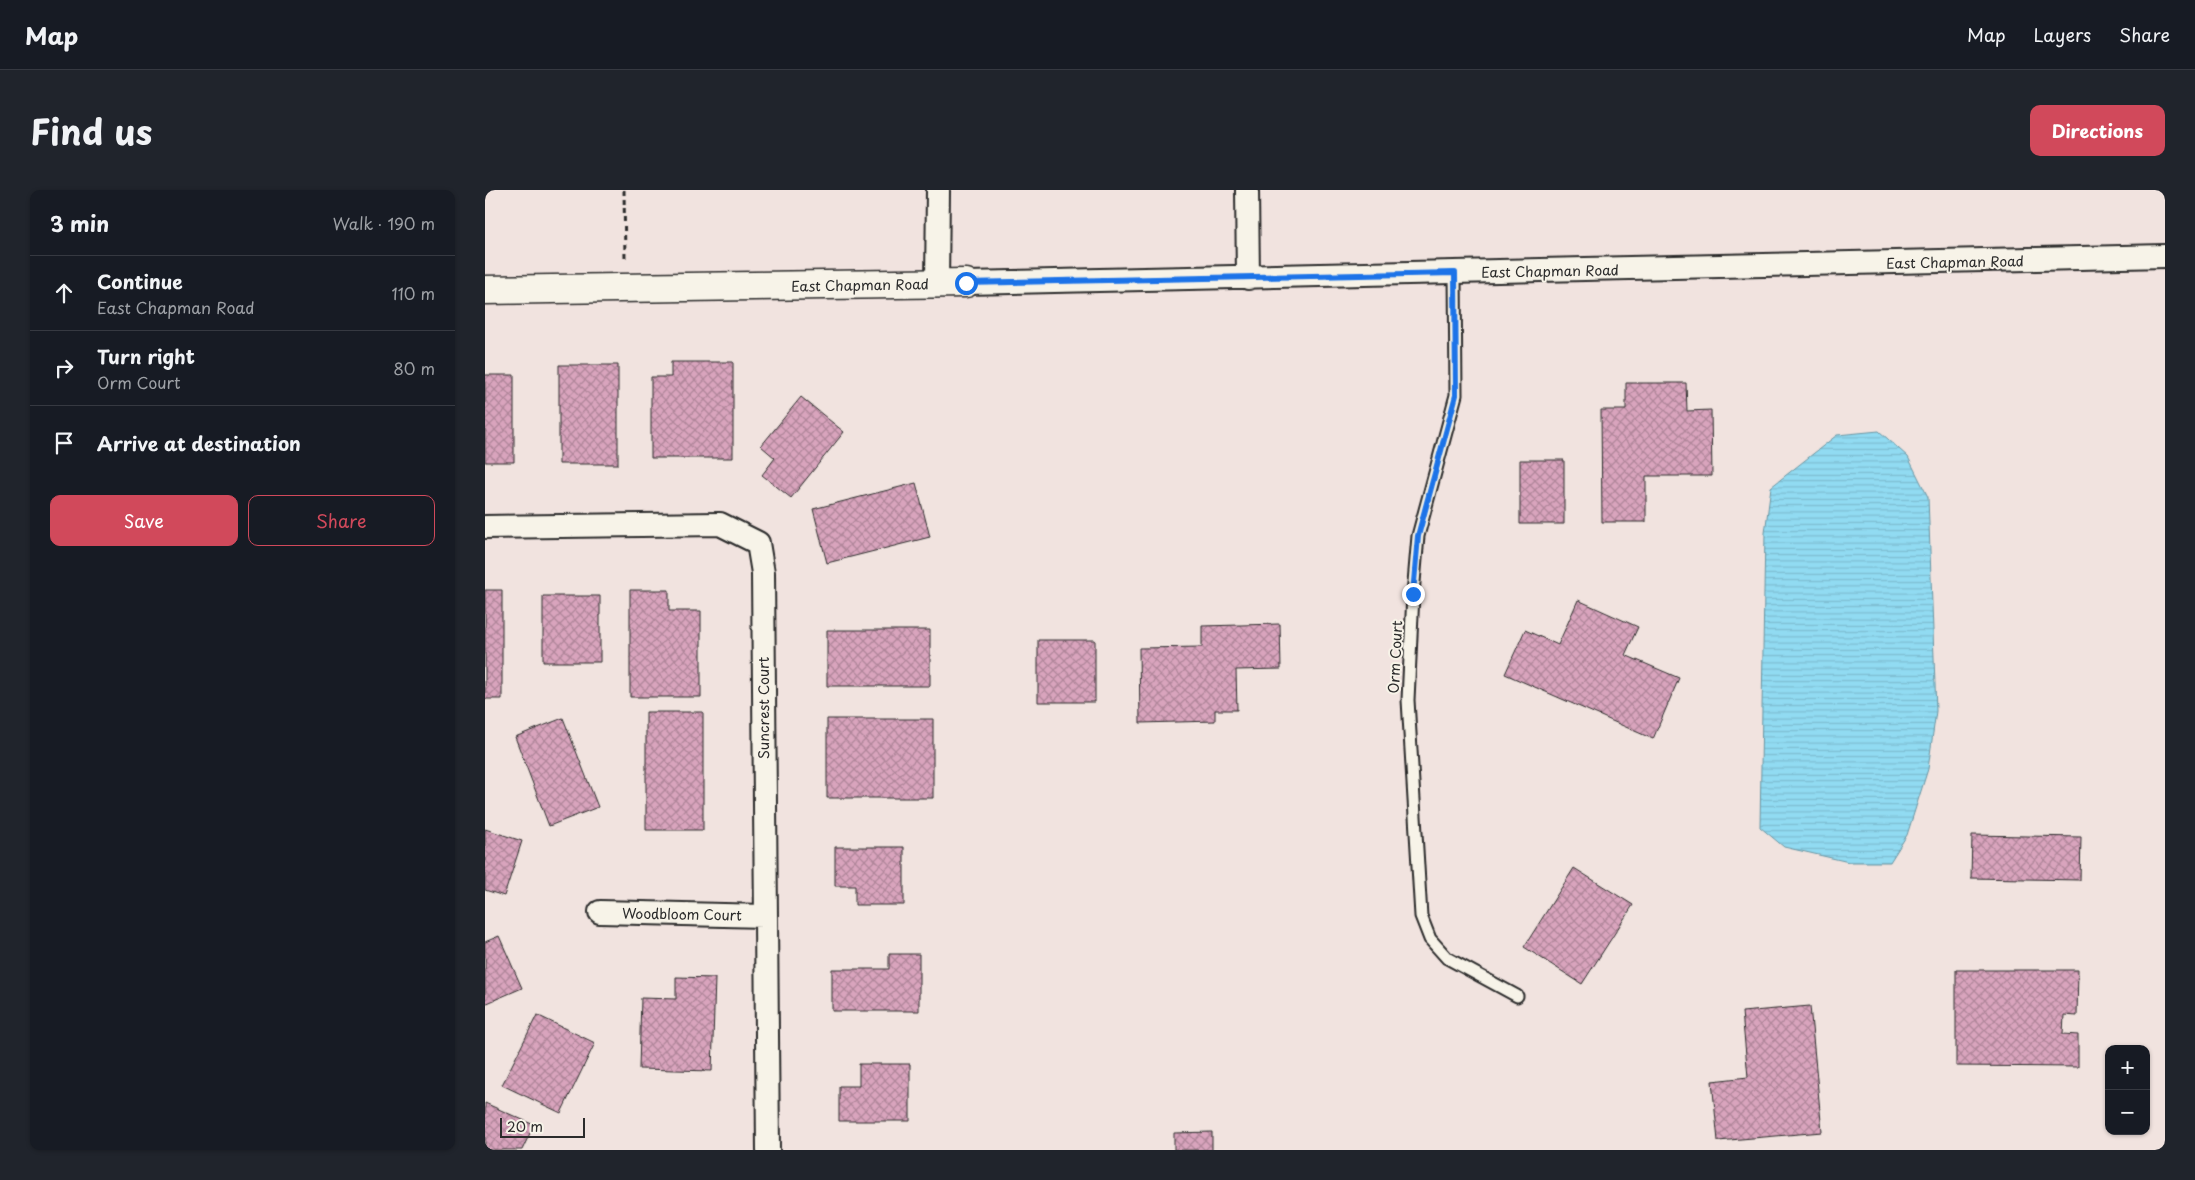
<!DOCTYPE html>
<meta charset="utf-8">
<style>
:root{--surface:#171b24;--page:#20242c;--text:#f1f3f6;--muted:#9ea1a6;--line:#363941;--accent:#d1495b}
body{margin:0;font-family:"Playpen Sans",sans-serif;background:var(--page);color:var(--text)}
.controls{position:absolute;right:15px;bottom:15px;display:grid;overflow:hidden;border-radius:10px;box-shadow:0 1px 4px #0004}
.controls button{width:45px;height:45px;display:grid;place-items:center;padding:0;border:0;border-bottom:1px solid var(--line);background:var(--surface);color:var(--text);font:25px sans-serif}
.scale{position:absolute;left:15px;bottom:12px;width:85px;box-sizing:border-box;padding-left:5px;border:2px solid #2b2b2b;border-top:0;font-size:14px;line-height:18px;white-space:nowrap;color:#2b2b2b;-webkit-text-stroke:4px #f7f3e8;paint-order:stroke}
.stop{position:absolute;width:15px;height:15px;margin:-11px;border:4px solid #1a73e8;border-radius:50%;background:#fff}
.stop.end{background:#1a73e8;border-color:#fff;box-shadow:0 1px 5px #0008}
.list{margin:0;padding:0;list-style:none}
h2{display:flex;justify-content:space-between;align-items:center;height:65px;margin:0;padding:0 20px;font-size:21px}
h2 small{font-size:16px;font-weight:400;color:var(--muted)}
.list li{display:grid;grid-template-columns:32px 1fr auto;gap:15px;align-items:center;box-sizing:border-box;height:75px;padding:0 20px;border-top:1px solid var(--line)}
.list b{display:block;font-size:19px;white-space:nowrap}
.list p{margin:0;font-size:16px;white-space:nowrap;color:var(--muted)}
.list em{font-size:16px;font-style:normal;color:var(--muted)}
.actions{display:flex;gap:10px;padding:15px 20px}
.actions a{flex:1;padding:11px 0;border:1px solid var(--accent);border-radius:10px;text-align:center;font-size:18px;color:var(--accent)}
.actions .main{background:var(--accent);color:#fff}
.icon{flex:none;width:28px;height:28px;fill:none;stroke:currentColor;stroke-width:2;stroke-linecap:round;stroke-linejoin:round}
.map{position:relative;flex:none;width:1680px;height:960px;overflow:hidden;border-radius:10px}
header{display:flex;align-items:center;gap:30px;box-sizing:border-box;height:70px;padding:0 25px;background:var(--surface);border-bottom:1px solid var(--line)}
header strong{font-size:24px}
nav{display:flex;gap:28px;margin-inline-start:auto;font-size:18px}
.intro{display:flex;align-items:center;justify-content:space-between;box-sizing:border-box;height:120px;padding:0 30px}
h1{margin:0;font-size:35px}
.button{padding:12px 22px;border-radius:10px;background:var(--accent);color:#fff;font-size:18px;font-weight:700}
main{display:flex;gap:30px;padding:0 30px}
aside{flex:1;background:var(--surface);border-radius:10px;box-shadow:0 1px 4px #0004}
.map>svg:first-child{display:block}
.water{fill:url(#water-rules);stroke:#6895a2}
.building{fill:url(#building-cross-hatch);stroke:#2b2b2b}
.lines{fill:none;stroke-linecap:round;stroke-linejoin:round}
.lane-casing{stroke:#2b2b2b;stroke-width:15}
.street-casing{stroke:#2b2b2b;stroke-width:26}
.secondary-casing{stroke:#2b2b2b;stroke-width:31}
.path{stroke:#2b2b2b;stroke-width:3;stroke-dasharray:5 4;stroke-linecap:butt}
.lane{stroke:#f7f3e8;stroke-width:11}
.street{stroke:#f7f3e8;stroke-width:22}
.secondary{stroke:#f7f3e8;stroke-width:28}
.route{stroke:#1a73e8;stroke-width:6}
.labels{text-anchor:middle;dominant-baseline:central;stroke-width:4;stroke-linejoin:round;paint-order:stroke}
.street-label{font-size:14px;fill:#2b2b2b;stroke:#f7f3e8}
</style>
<header>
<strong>Map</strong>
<nav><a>Map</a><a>Layers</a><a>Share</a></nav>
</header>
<div class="intro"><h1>Find us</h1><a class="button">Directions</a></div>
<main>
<aside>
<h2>3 min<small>Walk · 190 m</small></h2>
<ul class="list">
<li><svg class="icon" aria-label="ahead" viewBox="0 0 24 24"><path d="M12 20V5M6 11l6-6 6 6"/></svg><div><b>Continue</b><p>East Chapman Road</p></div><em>110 m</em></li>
<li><svg class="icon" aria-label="right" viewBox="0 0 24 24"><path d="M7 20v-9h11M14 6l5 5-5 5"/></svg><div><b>Turn right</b><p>Orm Court</p></div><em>80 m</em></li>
<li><svg class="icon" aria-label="arrive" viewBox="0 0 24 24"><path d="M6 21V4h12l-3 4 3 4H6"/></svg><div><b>Arrive at destination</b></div></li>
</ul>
<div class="actions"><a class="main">Save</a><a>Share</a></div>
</aside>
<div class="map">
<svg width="1680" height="960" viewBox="0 0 1680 960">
<defs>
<pattern id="water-rules" width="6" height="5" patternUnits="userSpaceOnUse" patternTransform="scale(1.25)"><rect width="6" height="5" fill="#91dbf2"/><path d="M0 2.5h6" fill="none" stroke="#7dbcd0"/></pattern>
<pattern id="building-cross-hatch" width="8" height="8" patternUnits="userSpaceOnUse" patternTransform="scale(1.25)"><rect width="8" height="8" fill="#d9a4bd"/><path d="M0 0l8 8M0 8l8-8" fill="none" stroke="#b0869a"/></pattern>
</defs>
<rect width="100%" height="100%" fill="#f1e3df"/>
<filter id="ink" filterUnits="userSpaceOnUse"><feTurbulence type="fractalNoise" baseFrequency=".02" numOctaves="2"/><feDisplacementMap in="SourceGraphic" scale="10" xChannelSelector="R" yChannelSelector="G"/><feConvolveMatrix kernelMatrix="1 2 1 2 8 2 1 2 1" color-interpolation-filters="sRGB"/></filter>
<g filter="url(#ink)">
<!-- water -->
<path class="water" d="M1394 241 1423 267 1443 307 1451 521 1443 579 1422 645 1405 672H1364L1299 657 1275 637 1280 343 1286 297 1352 245Z"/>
<!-- building -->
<path class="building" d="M186 172H248V268H166V187H186Z
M74 175H133V274H74Z
M0 185H29V272H0Z
M1141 193H1201L1202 221 1226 220 1227 286H1161V332H1117L1116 220H1141Z
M316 207 359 242 306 308 277 285 290 268 276 256Z
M1035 270H1079V334H1035Z
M431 293 445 347 342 373 328 319Z
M0 400H17V509H0Z
M145 400H184V421H216V507H145Z
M58 406H115V472H58Z
M1093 410 1153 437 1140 465 1194 488 1168 549 1020 484 1040 440 1073 455Z
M795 434 796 479 751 480 752 520H730V531L655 533 654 458 717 457V436Z
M342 440H445V496H342Z
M553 450H610V512H553Z
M161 522H218V640H161Z
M78 528 113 617 64 636 30 547Z
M342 529H448V608H342Z
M0 639 37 651 19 706 0 700Z
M1487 645 1596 647 1595 690 1486 688Z
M350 657H419V715H370V696H350Z
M1089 678 1148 715 1097 794 1039 757Z
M14 746 37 798 0 814V752Z
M404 764H434V821H347V779H404Z
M1471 780H1593L1592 826 1579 825 1578 844 1593 845V877L1471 876Z
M191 787 230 788 227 881 154 879 156 808 191 809Z
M1325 816 1337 942 1233 951 1227 891 1263 887 1257 822Z
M52 825 110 853 76 923 17 895Z
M374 874H425V931H354V896H374Z
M0 913 49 935 37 960H0Z
M727 942V960H689V943Z"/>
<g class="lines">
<defs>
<path id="lane" d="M970 83 971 205 933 346 928 404 923 510 936 726 945 749 962 768 1032 806"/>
<path id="street" d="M762 0 763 88
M481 93 1680 66
M452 94 453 0
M0 337 235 334 273 353 278 383 283 960
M115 722 280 726"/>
<path id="secondary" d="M0 100 481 93"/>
</defs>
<!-- lane casing -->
<use href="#lane" class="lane-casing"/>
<!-- street casing -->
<use href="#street" class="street-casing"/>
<!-- secondary casing -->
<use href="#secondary" class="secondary-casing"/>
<!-- path -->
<path class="path" d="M139 0 140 69"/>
<!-- lane -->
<use href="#lane" class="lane"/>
<!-- street -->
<use href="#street" class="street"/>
<!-- secondary -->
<use href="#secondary" class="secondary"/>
</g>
</g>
<g class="lines" filter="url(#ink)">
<!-- route -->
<path class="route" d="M481 93 970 83 971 205 933 346 928 404"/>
</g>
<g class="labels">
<!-- street labels -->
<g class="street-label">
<text transform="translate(1470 72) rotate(-1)">East Chapman Road</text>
<text transform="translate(1065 81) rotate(-1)">East Chapman Road</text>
<text transform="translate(375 95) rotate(-1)">East Chapman Road</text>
<text transform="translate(910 467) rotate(-87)">Orm Court</text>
<text transform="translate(278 518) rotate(-90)">Suncrest Court</text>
<text transform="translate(197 724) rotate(1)">Woodbloom Court</text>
</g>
</g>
</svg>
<div class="controls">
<button>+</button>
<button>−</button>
</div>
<div class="scale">20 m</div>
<div class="stop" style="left:481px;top:93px"></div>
<div class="stop end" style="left:928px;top:404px"></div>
</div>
</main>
